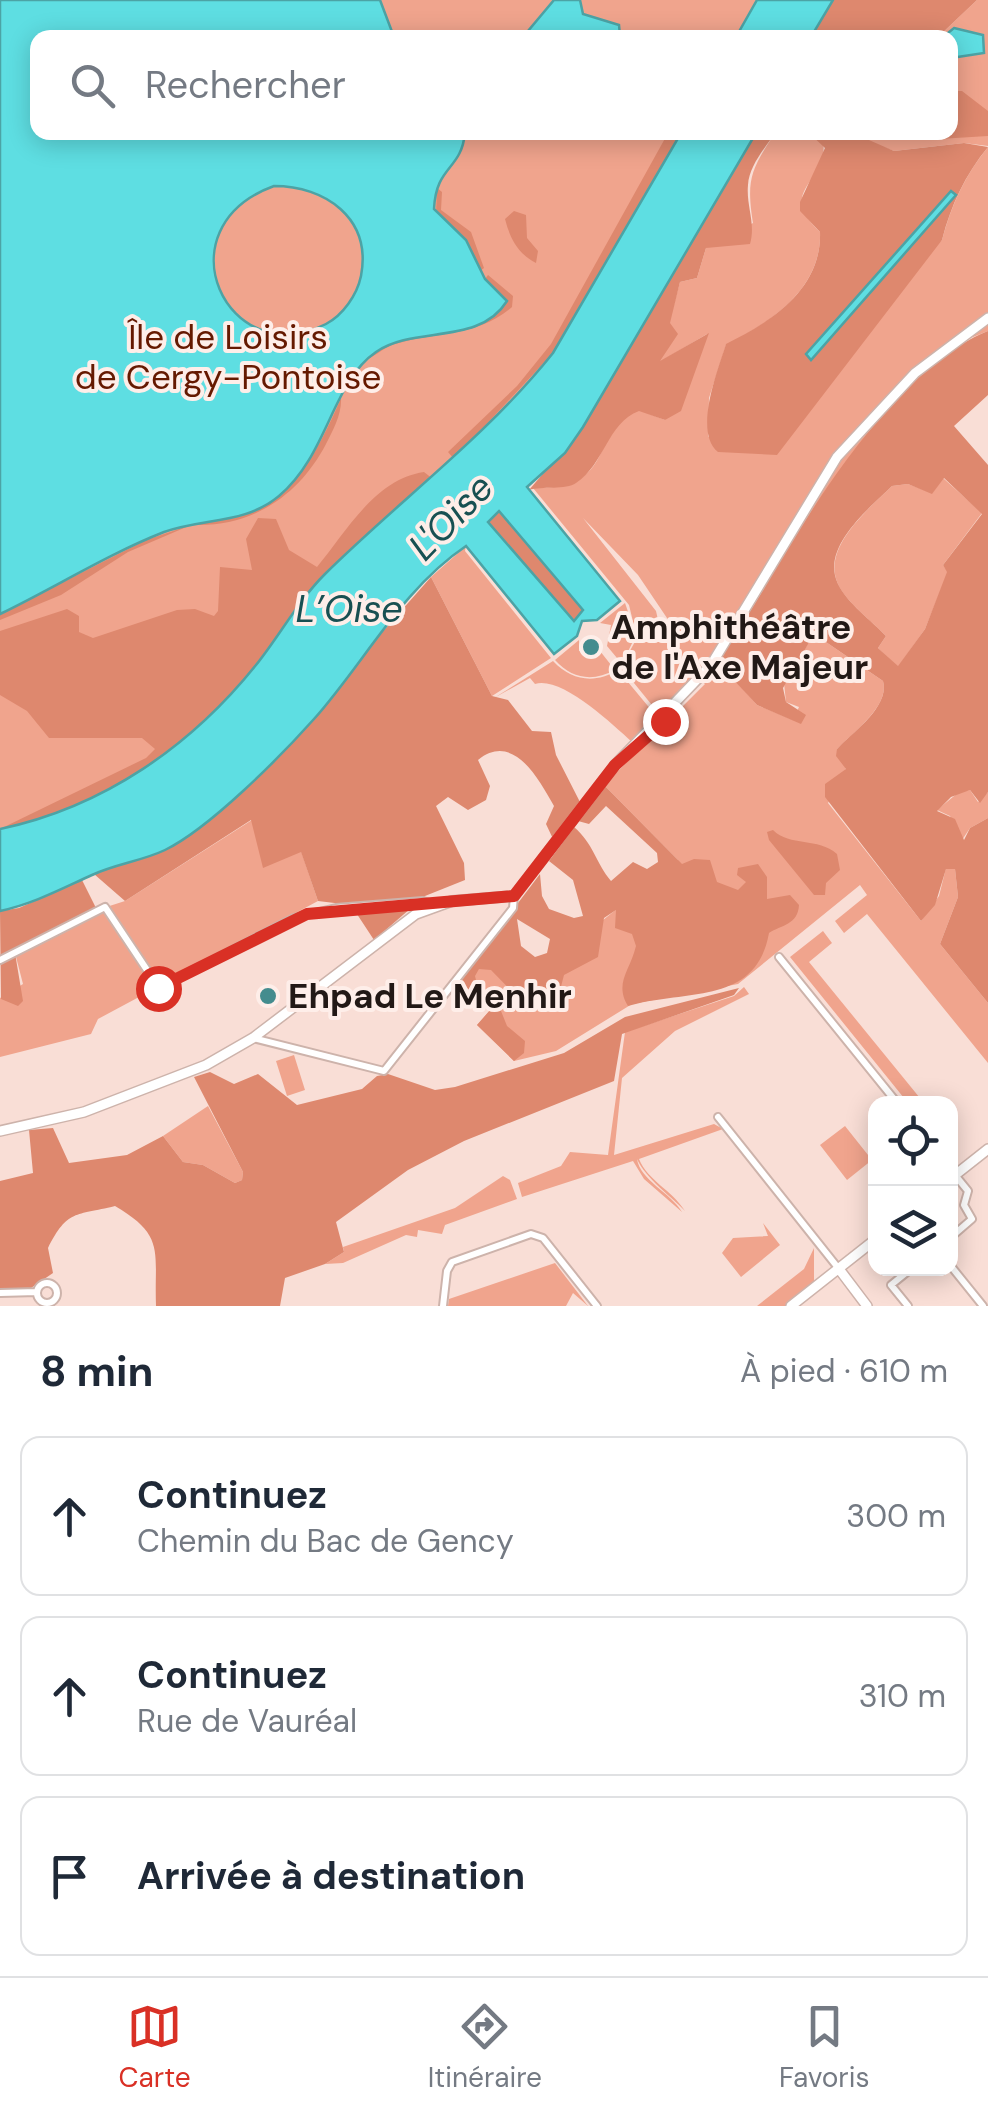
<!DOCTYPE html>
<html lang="fr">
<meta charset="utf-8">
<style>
:root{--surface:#fff;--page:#f2f2f3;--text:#1f2937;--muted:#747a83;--line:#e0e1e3;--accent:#d93025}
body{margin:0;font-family:"DM Sans",sans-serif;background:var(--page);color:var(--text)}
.controls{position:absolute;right:30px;bottom:30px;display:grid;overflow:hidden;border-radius:20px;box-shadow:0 5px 25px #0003}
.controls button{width:90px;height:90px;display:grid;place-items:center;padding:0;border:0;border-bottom:2px solid var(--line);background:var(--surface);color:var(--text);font:50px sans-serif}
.stop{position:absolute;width:30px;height:30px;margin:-22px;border:8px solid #d93025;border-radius:50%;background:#fff}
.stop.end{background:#d93025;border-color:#fff;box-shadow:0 2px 10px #0008}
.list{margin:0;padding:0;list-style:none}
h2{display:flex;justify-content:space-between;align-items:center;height:130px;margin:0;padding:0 40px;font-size:42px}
h2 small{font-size:32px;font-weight:400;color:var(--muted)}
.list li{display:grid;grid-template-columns:65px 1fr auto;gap:30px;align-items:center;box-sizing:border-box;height:160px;margin:0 20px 20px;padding:0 20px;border:2px solid var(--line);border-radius:20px}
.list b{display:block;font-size:38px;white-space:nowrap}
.list p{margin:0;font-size:32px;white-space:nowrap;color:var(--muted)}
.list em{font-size:32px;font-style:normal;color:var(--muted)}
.icon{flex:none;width:55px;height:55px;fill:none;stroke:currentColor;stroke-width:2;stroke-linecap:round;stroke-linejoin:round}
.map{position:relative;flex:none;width:988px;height:1306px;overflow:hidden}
.search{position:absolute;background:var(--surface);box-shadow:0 5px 25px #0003;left:30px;right:30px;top:30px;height:110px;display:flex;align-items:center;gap:25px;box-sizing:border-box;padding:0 35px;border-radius:20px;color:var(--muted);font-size:38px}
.sheet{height:670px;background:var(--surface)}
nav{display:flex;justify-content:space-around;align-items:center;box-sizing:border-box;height:140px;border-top:2px solid var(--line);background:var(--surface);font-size:28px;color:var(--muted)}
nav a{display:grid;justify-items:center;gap:5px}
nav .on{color:var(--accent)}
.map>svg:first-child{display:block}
.green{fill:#f0a48d;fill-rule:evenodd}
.forest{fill:#de886e;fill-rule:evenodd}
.water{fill:#5edee2;stroke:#4ca3a5;stroke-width:2.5;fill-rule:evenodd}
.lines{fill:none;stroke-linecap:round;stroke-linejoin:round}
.street-casing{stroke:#cdb3ab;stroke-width:10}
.secondary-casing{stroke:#cdb3ab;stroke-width:12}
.street{stroke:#fff;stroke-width:6}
.secondary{stroke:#fff;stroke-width:9}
.route{stroke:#d93025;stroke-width:12}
.poi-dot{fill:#448c8e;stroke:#feeee9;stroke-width:4}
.labels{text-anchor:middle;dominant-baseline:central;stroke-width:8;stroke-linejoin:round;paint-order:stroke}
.park-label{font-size:35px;fill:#651900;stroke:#feeee9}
.poi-label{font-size:35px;font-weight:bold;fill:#221916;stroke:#feeee9;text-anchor:start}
.water-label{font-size:38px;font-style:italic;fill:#185052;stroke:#feeee9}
</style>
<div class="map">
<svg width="988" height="1306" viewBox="0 0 988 1306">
<rect width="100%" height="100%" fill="#f9ded6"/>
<!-- green -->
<path class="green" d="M0 0H757L736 37 38 38V132L681 133 553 353 487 428 399 507 176 747 142 771 0 829Z
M977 0H988V146L964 143 894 151 855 137 853 133 950 132V38L938 37Z
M775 133H809L823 141C830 182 774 190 820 232 822 289 770 323 726 345L709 398 708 437 942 240C951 206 965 175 988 147V331L968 339 753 602 717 660 757 705 793 720 799 707 786 702 784 683 811 639 823 640 883 681C890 706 853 732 837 749L846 769 828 803 921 921 939 896 946 868 955 869 958 897 940 944 988 1003V1063L867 914 844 933 835 921 867 895 860 885 738 984 632 1004 556 1051 514 1061 477 1025 491 1009 459 981 481 954 522 985 678 860 604 785 705 684 694 674 660 715 621 667 637 638 629 605 533 488C619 490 587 431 639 410L665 420 707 334 658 363 680 282 697 278 706 248 753 223C746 179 751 170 775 133ZM583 518 638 575 669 621 661 633 656 611Z
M943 478 982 513 943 565 948 572 925 629 898 667 878 648 886 636C872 621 846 602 838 584 821 547 870 508 892 486L908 484 932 493Z
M466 546 465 551 551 658 492 696 431 577Z
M625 603 636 635 622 664 607 646 611 625 600 623Z
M579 640V651H600L615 670C593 682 572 679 555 660Z
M553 661C572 681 595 684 618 670L657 717 647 722 632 742C610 722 561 676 535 684L530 678 494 698Z
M970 790 978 802 988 792V818L970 828 962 840 950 816 937 810 959 792Z
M252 820 301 851 318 901 98 1019 91 1034 0 1057V998L23 984 15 953 97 910 125 901Z
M823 931 832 943 809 962 924 1103H908L790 957Z
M744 987 749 994 675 1031 622 1078 614 1155 714 1124 723 1129 639 1159C648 1181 672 1190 685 1211 672 1197 646 1179 637 1159 640 1180 670 1192 682 1212L644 1179 633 1161 522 1197 518 1183 561 1166 570 1152 608 1155 625 1032 734 996Z
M294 1055 305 1090 287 1096 276 1061Z
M208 1106 243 1172 242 1180 235 1183 203 1165 183 1162 163 1136Z
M845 1126 872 1160 847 1180 820 1145Z
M503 1176 510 1180 517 1199 445 1225 442 1234 418 1230 417 1237 406 1235 343 1263 325 1264 344 1252 343 1247 455 1208Z
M763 1223 780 1245 741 1277 722 1253 733 1238 768 1236Z
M814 1248V1283L785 1306H757L804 1269Z
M555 1263 588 1306 573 1293 566 1306H448L449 1299Z"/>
<!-- forest -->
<path class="forest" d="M833 0H977L938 37 811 38Z
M954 91H962L988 111V136L939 139 937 133 950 132Z
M668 133H681L553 353 454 459 448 452 517 386 551 344Z
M756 133H775C765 148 749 166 748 185 746 206 756 223 750 244L706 248 697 278 680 282 670 323 678 334 660 361 709 333 681 411 665 420 639 411C607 423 605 464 576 483 566 490 542 486 529 490L583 427Z
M809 133H853L894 151 964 143 988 147C965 175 951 205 942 240L777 455 718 452C693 432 718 370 726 344 771 322 822 289 820 232L800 211V202L825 148Z
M437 188 442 192 441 210 471 232 484 268 480 271 466 240 436 213Z
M514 211 526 215 527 238 538 251 536 263C517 253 510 238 505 219Z
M488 275 513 296 512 307C476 338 434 331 392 345 382 349 374 357 365 360 401 328 457 339 498 313L493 288 485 279Z
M988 331V395L954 426 988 465V792L980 803 970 790 951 797 937 811 955 819 964 840 970 828 988 818V1003L940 944 958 897 955 869H946L935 905 921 921 825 797V784L846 769 836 756 837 749C853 732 890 707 883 681L823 640 811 639 783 688 786 702 806 715 801 724 757 705 717 662C779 572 814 490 891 406 919 376 950 346 988 331ZM944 478 982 514 943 565 947 572 925 629 898 666 878 648 886 636C872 621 847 603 838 584 820 547 870 508 892 486L908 484 932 494Z
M341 398C342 414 333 430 326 444 300 494 254 526 197 525 283 497 303 487 341 398Z
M424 472 433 479C395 509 357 541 323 576 292 609 269 650 240 686 181 758 91 809 0 829L146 758 155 749 142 738H49L27 711 0 695V631L67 609 79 616V632L93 638 177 610 195 609 214 616 218 611 220 567 252 570 246 539 258 518 276 519 289 550 317 567C346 532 375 479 424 472Z
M500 510 583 610 573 622 488 522Z
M191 525 128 552 61 595 0 620V614L146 540Z
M431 577 492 696 508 700 532 731 551 732 556 755 581 804 554 841 546 824 554 806C539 780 514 731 478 760L490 786 486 800 468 810 448 797 436 806 464 863 465 880 425 896 374 940 351 905 318 901 301 852 263 868 251 820 125 901 94 874 165 850 355 663Z
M604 785 682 864 694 859 710 860 717 882 738 890 746 882 737 875 738 868 758 864 767 877V899L790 895 799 905C798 925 781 925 769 933 756 1006 686 989 628 1006 614 983 630 971 636 946L632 934 615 928 616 910 604 918 598 957 564 975 557 1002 548 1012 524 1004 491 970 479 969 475 976 478 988 497 1001 507 1026 525 1041 524 1053 514 1061 477 1025 491 1009 459 981 540 874 542 896 549 909 574 918 583 916 573 880 549 861 574 827C593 843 596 863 611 881L633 862 647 869 658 862 657 853 606 806 589 824 578 821ZM517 919 550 939 547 953 535 957 521 946Z
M773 830C790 847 818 837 837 854L840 870 826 883 825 895H814L769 840 767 832Z
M82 880 97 910 15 953 23 1001 18 1006 1 999 0 911 19 908Z
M739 988 734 995 622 1034 614 1081 464 1141 408 1170 336 1222 344 1252 325 1264 285 1278 280 1306H156C154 1251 166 1236 115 1206 75 1216 68 1209 48 1248L53 1273 31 1288 0 1289V1181L33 1173 29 1130 53 1128 69 1163 127 1155 163 1136 183 1162 203 1165 235 1183 242 1180 243 1172 194 1077 210 1072 234 1084 258 1074 297 1105 362 1089 377 1076 388 1074 435 1090 455 1087 564 1053 625 1017Z"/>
<!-- water -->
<path class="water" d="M0 0H380L394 37 38 38V132L465 133C461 171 436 165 434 209L466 240 485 279 507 301C479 346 415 325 376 352 332 382 328 455 279 496 246 524 203 518 164 532 108 554 54 588 0 614ZM274 186C325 186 372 218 361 276 357 295 343 315 326 324 227 374 159 228 274 186Z
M554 0H580L583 14 619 25 620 36 523 37Z
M757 0H833L811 37H736Z
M954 28 983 35 984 53 951 58 950 38 943 37Z
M681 133H756L583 427 565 453 527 487 620 601 597 620 582 621 577 636 554 654 466 546C402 589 364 663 314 719 280 757 210 828 165 850 142 861 115 864 92 875 61 889 33 904 0 911V829C104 807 191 746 256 665 280 635 298 601 325 574 401 499 486 437 553 353ZM499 511 583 610 574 621 488 522Z
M951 191 956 195 811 360 806 354Z"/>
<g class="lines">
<defs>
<path id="street" d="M779 957 898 1104
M0 960 105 907 159 988 294 918 336 908 423 901 435 905
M253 1038 384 1071 513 908 514 896
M718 1117 839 1269
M950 1238 972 1219 964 1205 968 1191 955 1175
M950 1265 983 1306
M37 1293a10 10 0 1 1 20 0a10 10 0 1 1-20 0Z
M0 1293 37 1292
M443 1306 447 1271 452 1262 531 1234 543 1238 597 1306
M908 1306 891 1285 912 1268"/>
<path id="secondary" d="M0 1131 84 1112 206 1065 253 1038 416 914 452 901 514 896 615 765 711 665 837 457 915 373 988 318
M950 1179 988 1149
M839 1269 867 1306
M791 1306 876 1239"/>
</defs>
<!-- street casing -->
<use href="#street" class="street-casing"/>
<!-- secondary casing -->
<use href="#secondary" class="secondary-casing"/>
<!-- street -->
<use href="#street" class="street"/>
<!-- secondary -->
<use href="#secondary" class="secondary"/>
</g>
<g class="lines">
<!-- route -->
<path class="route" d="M158 988 307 914 514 896 615 765 665 721"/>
</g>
<!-- markers -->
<g class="poi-dot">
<circle cx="591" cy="647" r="10"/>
<circle cx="268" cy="996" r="10"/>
</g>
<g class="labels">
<!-- park labels -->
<g class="park-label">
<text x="228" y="337">Île de Loisirs<tspan x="228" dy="40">de Cergy-Pontoise</tspan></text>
</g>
<!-- poi labels -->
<g class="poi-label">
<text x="611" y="627">Amphithéâtre<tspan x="611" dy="40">de l'Axe Majeur</tspan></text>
<text x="288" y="996">Ehpad Le Menhir</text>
</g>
<!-- water labels -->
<g class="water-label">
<text transform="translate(451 517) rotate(-46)">L'Oise</text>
<text x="349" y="609">L’Oise</text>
</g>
</g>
</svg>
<div class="controls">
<button><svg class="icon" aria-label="locate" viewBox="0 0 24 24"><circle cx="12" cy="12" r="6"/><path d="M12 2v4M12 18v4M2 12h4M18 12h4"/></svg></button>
<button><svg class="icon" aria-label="layers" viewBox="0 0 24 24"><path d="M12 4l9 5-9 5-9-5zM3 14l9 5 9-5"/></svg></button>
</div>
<div class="stop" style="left:158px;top:988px"></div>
<div class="stop end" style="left:665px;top:721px"></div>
<div class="search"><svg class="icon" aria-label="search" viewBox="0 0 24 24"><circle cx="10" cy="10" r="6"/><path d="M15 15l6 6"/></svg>Rechercher</div>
</div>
<section class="sheet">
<h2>8 min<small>À pied · 610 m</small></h2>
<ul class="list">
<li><svg class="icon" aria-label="ahead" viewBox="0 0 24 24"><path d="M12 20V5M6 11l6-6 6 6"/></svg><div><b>Continuez</b><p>Chemin du Bac de Gency</p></div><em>300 m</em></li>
<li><svg class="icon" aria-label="ahead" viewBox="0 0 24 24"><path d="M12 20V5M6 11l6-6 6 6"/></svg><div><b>Continuez</b><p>Rue de Vauréal</p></div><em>310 m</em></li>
<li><svg class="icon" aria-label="arrive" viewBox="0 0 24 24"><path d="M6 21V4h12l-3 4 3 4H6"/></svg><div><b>Arrivée à destination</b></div></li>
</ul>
</section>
<nav>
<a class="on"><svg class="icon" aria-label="map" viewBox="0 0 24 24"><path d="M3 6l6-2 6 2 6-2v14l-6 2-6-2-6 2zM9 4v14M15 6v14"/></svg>Carte</a>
<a><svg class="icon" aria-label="directions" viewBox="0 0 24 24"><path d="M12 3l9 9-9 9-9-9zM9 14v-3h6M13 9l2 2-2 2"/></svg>Itinéraire</a>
<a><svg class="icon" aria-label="saved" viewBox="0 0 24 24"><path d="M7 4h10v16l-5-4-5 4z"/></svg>Favoris</a>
</nav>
